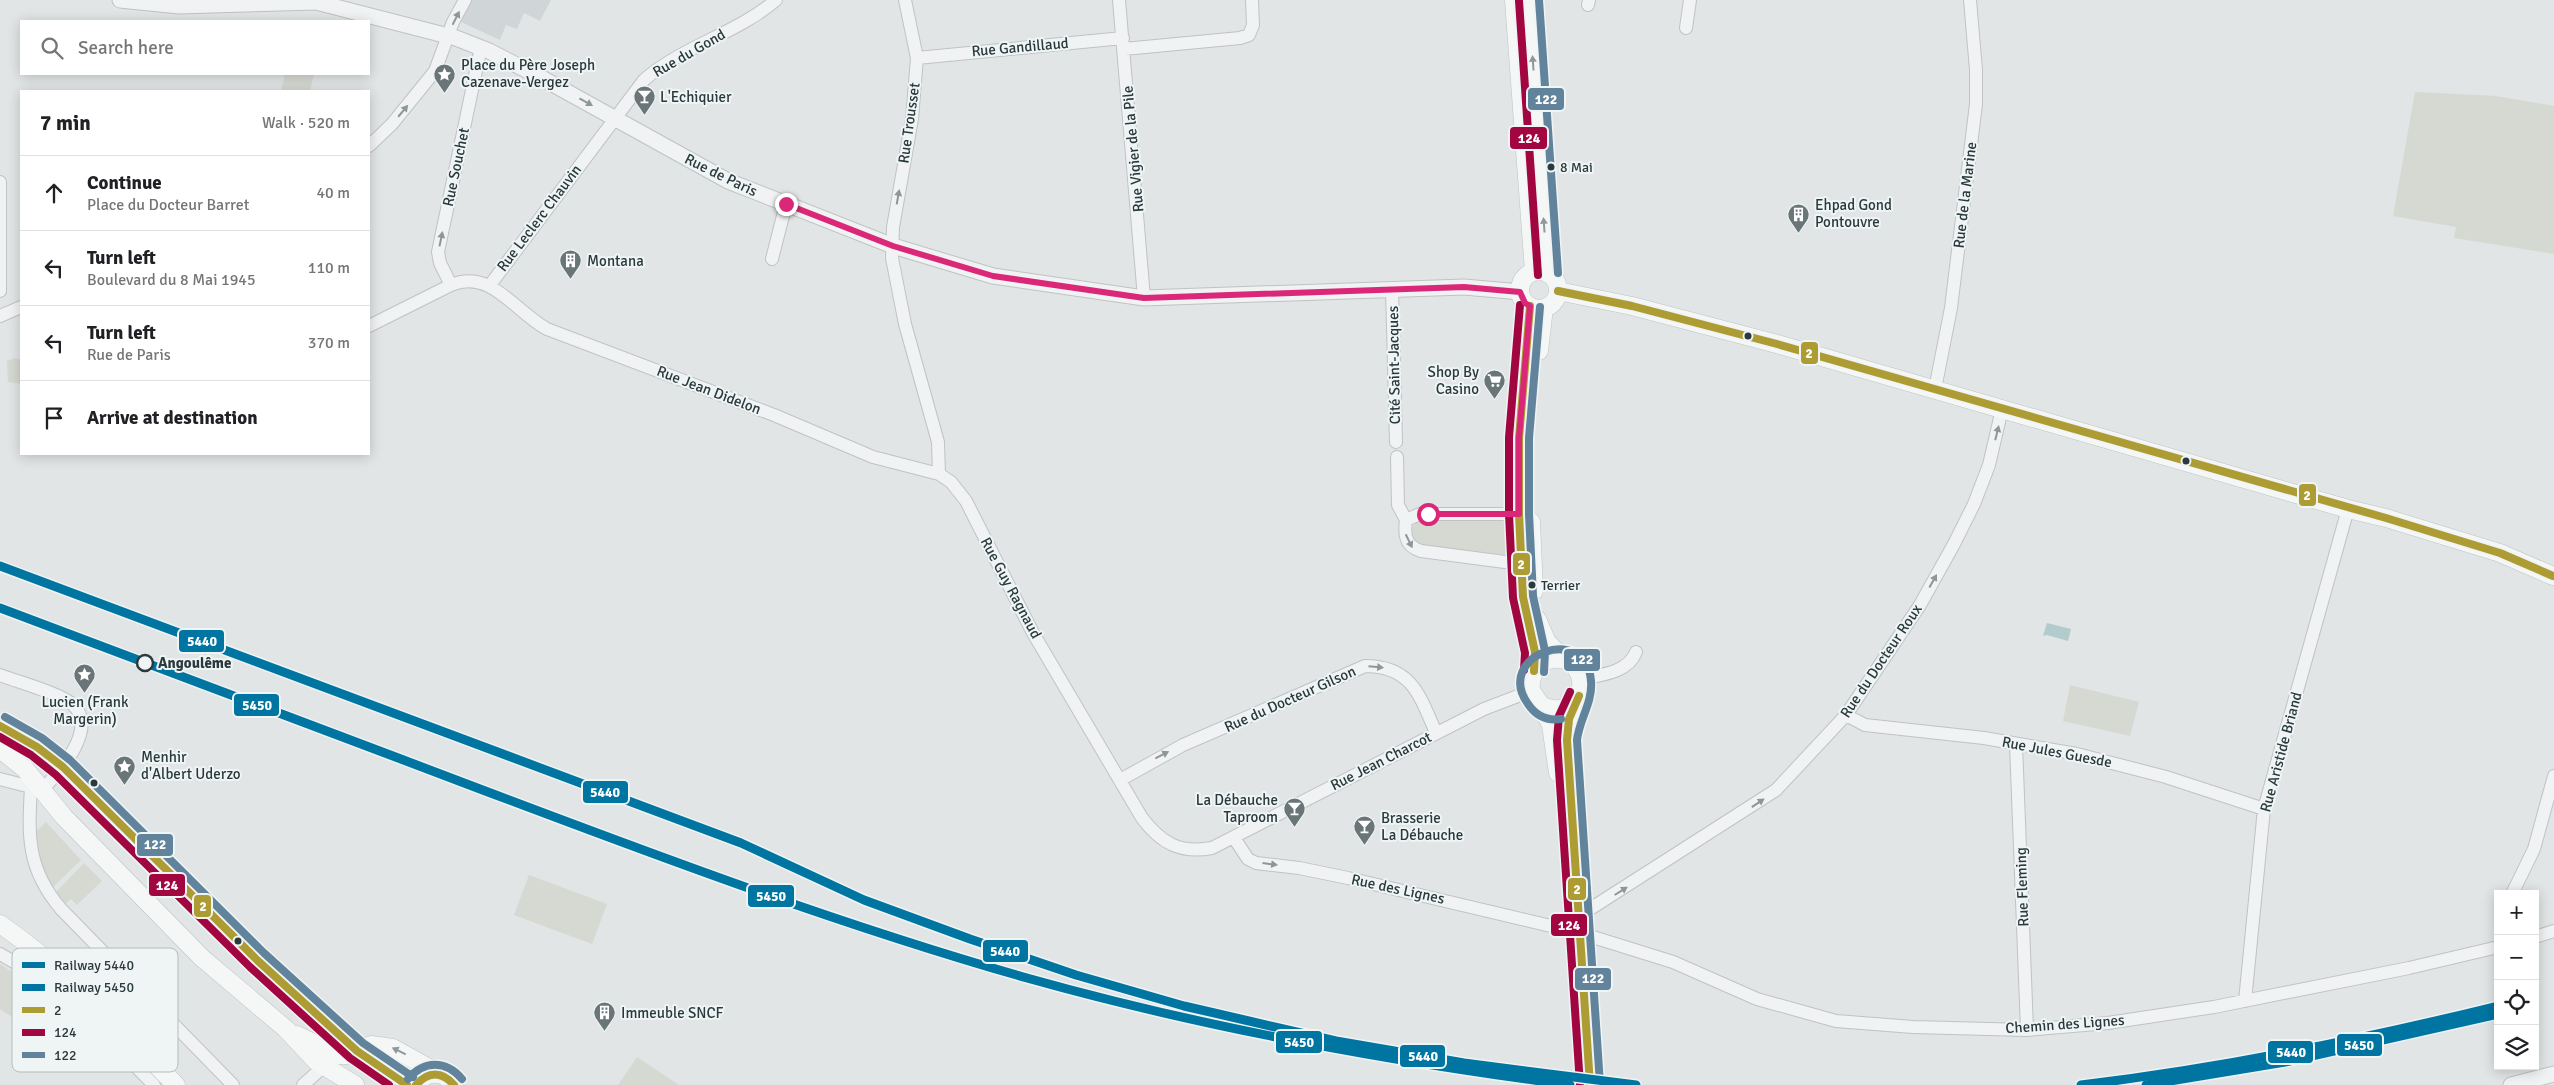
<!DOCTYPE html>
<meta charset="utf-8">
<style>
:root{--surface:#fff;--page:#f2f2f2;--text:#202124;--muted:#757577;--line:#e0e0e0}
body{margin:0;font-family:Signika,sans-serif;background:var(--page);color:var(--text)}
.controls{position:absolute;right:15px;bottom:15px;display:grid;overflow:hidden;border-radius:0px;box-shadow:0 2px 12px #0003}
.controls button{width:45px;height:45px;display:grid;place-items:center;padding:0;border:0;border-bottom:1px solid var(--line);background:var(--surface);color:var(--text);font:25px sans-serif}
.stop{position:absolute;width:15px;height:15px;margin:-11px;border:4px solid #db2777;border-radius:50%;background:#fff}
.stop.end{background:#db2777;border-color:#fff;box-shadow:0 1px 5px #0008}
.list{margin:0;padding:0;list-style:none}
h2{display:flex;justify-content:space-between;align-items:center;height:65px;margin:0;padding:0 20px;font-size:21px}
h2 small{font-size:16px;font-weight:400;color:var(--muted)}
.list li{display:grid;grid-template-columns:32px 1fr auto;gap:15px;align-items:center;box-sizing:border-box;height:75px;padding:0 20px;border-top:1px solid var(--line)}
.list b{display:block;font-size:19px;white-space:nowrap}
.list p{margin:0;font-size:16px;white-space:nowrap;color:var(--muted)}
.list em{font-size:16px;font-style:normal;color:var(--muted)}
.icon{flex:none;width:28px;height:28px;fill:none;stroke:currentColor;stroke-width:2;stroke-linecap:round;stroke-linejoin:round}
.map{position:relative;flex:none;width:2554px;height:1085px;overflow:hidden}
.search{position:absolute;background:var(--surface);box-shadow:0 2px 12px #0003;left:20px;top:20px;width:350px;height:55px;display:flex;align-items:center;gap:12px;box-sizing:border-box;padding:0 18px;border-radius:0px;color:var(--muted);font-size:19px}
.panel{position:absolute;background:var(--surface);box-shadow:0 2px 12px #0003;left:20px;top:90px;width:350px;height:365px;border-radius:0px}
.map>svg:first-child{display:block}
.built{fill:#d0d6d8}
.green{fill:#d5d9d2}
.water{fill:#b2cccd}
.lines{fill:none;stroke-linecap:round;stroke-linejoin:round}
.minor-casing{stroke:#bfc3c3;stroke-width:14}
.tertiary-casing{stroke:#bfc3c3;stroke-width:17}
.secondary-casing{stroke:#bfc3c3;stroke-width:19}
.minor{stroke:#f0f2f3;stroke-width:12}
.tertiary{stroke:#f0f2f3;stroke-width:15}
.secondary{stroke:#f5f6f6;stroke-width:18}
.bus-1-casing{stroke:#eff4f5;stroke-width:11}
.bus-2-casing{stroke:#eff4f5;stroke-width:11}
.bus-3-casing{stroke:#eff4f5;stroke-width:11}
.bus-1{stroke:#ad9b33;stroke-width:8}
.bus-2{stroke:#a20641;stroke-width:8}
.bus-3{stroke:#61849c;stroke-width:8}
.rail-1-casing{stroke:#eff4f5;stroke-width:12}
.rail-2-casing{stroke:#eff4f5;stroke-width:12}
.rail-1{stroke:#0075a1;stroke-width:9}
.rail-2{stroke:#0075a1;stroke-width:9}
.oneway{fill:#8d9698}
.oneway2{fill:#909899}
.route{stroke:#db2777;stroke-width:6}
.bus-dot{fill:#2a393c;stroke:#eff4f5;stroke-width:2}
.stop-dot{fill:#eff4f5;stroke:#2a393c;stroke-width:2.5}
.labels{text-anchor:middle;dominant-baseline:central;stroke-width:4;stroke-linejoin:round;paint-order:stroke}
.bus-label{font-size:14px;fill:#2a393c;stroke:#eff4f5;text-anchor:start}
.street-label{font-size:15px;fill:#2a393c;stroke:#eff4f5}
.poi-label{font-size:15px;fill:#2a393c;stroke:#eff4f5;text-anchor:start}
.stop-label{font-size:15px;font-weight:bold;fill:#2a393c;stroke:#eff4f5;text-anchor:start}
.key{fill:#eff4f5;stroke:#b4bcbe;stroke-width:1}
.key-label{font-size:14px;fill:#2a393c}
.line-badge{stroke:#eff4f5;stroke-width:2}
.badge-label{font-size:14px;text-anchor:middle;font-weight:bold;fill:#fff}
</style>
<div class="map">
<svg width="2554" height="1085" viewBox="0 0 2554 1085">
<rect width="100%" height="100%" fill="#e1e5e5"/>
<!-- built -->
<path class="built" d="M471 0H551L540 21 524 13 517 29 506 25 500 40 461 22Z"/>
<!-- green -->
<path class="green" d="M285 74H314L310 91H281Z
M2415 92 2496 96 2554 106V254L2454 238 2456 227 2393 216Z
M15 358 21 360V384L8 382 7 361Z
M1425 519 1513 520 1515 558 1420 545 1414 542 1411 530 1417 521Z
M2070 685 2139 702 2130 736 2063 721Z
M46 822 81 860 51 889 45 880 33 834Z
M84 863 102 881 77 905 71 899 64 905 54 894Z
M529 875 607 904 592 944 514 915Z
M0 964 63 1006 30 1035 18 1021 0 1009Z
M637 1057 679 1085H618Z"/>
<!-- water -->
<path class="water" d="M2047 623 2071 629 2068 641 2047 635 2043 636Z"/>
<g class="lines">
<defs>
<path id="minor" d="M905 0 917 58 912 119 893 227 892 258 905 324 938 442 939 474
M1119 0 1144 298
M1588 5 1589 0
M1686 28 1690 0
M1124 49 1240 38 1249 35 1253 25 1252 0
M917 58 1123 38
M369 146 392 124 435 71 453 22 465 0
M0 182V291
M772 259 786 204
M451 285 440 263 438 252 481 47
M490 285 644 80C683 46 736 34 776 0
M1392 289 1396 442
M0 316 21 307
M369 326 451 285C491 268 515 312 547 329L774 415 873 457 939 474 951 482 966 501 1033 633 1142 818C1161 843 1180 854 1212 848L1484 709 1531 691
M1935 389 1951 308 1976 104V70L1970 0
M1397 457 1398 505 1406 520
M1519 514H1420L1406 520C1404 535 1405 546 1421 551L1520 564
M0 675C18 682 59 693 72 704 100 728 59 772 42 790
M1581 679C1600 675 1628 673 1636 652
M1846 715 1865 725 1984 738 2077 754 2166 777 2264 809
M2016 744 2027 1030
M0 779 31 787 36 783
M1120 780 1183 745 1365 666C1412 666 1420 696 1436 733
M31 787C28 837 27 869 61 909L233 1085
M1234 838 1248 859 1256 863 1299 868 1348 878 1572 931
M2512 894 2534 849 2554 776
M1579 916 1776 790 1846 715 1920 605 1954 544 1974 504 1989 465 2002 409
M1580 933 1673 962 1757 999 1836 1021 1913 1027 2027 1030 2108 1023 2214 1007 2409 968 2498 947
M2535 937 2554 931
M0 954C65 989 103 1034 154 1085
M2245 1001 2264 809 2348 509
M303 1085 323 1067"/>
<path id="tertiary" d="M120 0 179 6 316 2 456 38 489 51 540 77 728 181 893 246 993 276 1144 298 1464 287 1521 292
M2511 1085 2554 1074"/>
<path id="secondary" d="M1514 0 1534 272
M1529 0 1548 274
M1520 290a19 19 0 1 1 38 0a19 19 0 1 1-38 0Z
M1558 291 1632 306 1777 344 2348 509 2386 518 2500 553 2553 576
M1530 306 1519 438V514L1523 597 1535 652 1534 671
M1539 351 1544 308
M1531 522 1534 591
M1537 619 1547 642 1566 661
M1579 696C1568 710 1556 713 1541 705L1531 691C1527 654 1575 647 1581 680 1584 698 1567 720 1567 740L1590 1085
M1541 705 1551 725 1558 773
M0 749 25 769 64 817 202 958 286 1029 316 1061 355 1085
M0 924C65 969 120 1029 176 1085
M297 1035 338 1055H347L371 1045 393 1048 438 1073
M416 1085C426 1070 444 1070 454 1085"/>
</defs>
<!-- minor casing -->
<use href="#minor" class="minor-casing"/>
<!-- tertiary casing -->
<use href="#tertiary" class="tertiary-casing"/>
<!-- secondary casing -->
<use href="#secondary" class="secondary-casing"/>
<!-- minor -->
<use href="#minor" class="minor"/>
<!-- tertiary -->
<use href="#tertiary" class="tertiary"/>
<!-- secondary -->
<use href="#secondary" class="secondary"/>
<defs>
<path id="bus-1" d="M1558 291 1632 306 1777 344 2386 518 2500 553 2553 576
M1530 306 1519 438V514L1523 597 1535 652 1534 671
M1579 696 1569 719 1567 740 1590 1085
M0 726 37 747 63 767 257 960 357 1051 407 1085
M416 1085C428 1071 442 1071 454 1085"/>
<path id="bus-2" d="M1519 1 1538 275
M1520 305 1509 437V514L1513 598 1525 653 1524 670
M1570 692 1559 716 1557 740 1580 1085
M0 737 31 755 56 775 250 967 350 1058 389 1085"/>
<path id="bus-3" d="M1539 0 1558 273
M1540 307 1529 438V514L1533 596 1545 651 1544 672
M5 717 42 738 70 760 264 953 363 1043 413 1077
M1561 719C1547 721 1536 716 1528 704 1493 655 1587 622 1591 681 1593 702 1579 720 1577 740L1600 1084
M408 1079C424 1060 446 1060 462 1079"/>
</defs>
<!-- bus-1 casing -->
<use href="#bus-1" class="bus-1-casing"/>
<!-- bus-2 casing -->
<use href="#bus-2" class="bus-2-casing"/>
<!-- bus-3 casing -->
<use href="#bus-3" class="bus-3-casing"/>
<!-- bus-1 -->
<use href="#bus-1" class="bus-1"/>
<!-- bus-2 -->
<use href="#bus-2" class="bus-2"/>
<!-- bus-3 -->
<use href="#bus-3" class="bus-3"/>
<defs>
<path id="rail-1" d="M0 566 741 843 864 900 970 939 1076 975 1184 1006 1336 1041 1464 1063 1636 1085
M2081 1085C2222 1068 2360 1040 2498 1006"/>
<path id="rail-2" d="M0 608C159 669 320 728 480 789 660 857 841 925 1027 978 1205 1028 1387 1061 1570 1085
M2146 1085 2285 1062 2498 1014"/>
</defs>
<!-- rail-1 casing -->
<use href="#rail-1" class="rail-1-casing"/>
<!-- rail-2 casing -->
<use href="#rail-2" class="rail-2-casing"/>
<!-- rail-1 -->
<use href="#rail-1" class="rail-1"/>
<!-- rail-2 -->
<use href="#rail-2" class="rail-2"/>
</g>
<!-- one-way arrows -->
<defs><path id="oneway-solid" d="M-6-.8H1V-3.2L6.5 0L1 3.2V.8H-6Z" transform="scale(1.25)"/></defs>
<g class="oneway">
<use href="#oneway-solid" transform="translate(456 18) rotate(-63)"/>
<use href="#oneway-solid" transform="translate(586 102) rotate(29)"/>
<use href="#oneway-solid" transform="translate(403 111) rotate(-50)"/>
<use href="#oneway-solid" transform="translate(898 197) rotate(-80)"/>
<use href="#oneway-solid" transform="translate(441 239) rotate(-78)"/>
<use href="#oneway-solid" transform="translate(1997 433) rotate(-76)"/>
<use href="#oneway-solid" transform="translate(1409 541) rotate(64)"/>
<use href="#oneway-solid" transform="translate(1933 581) rotate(-61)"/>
<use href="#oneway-solid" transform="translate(1376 667) rotate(5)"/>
<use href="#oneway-solid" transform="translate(1162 755) rotate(-27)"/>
<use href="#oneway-solid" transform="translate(1758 803) rotate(-34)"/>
<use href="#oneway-solid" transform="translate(1270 864) rotate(7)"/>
<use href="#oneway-solid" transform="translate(1621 891) rotate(-32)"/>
</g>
<g class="oneway2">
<use href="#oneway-solid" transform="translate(1533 63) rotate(-94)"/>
<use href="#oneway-solid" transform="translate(1544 225) rotate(-94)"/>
<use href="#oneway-solid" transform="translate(399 1051) rotate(-154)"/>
</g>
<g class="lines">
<!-- route -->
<path class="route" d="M786 204 893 246 993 276 1144 298 1464 287 1520 292 1525 303 1530 306 1519 438V514H1428"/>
</g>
<!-- icons -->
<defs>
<symbol id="sight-pin" viewBox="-11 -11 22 30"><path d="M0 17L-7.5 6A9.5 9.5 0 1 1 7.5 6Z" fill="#6a7577" stroke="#eff4f5"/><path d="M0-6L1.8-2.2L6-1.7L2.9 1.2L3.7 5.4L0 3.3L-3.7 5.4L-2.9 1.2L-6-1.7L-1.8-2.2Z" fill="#fff"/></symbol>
<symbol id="bar-pin" viewBox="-11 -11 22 30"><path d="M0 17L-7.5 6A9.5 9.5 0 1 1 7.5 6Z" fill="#6a7577" stroke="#eff4f5"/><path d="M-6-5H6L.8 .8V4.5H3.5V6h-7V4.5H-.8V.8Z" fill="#fff"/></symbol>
<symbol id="building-pin" viewBox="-11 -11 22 30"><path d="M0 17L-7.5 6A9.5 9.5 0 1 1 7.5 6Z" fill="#6a7577" stroke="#eff4f5"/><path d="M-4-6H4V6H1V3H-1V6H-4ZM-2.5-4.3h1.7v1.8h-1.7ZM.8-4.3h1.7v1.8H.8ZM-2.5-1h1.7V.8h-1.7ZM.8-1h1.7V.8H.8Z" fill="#fff"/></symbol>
<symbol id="supermarket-pin" viewBox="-11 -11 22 30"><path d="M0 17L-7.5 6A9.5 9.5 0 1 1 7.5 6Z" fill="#6a7577" stroke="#eff4f5"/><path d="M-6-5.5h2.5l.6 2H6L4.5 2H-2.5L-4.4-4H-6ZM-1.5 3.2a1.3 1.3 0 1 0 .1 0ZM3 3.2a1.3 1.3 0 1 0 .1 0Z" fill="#fff"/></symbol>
</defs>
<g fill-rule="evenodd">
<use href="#sight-pin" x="432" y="62" width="25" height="34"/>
<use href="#bar-pin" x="632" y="84" width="25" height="34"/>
<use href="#building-pin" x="1786" y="202" width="25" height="34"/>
<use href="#building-pin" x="558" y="248" width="25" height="34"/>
<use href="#supermarket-pin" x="1482" y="368" width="25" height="34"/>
<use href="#sight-pin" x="72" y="662" width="25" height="34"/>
<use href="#sight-pin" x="112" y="754" width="25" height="34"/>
<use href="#bar-pin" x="1282" y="796" width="25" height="34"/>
<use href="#bar-pin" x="1352" y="814" width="25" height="34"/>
<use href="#building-pin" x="592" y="1000" width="25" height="34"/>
</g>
<!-- markers -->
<g class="bus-dot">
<circle cx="1551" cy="167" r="4.5"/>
<circle cx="1748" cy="336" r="4.5"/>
<circle cx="2186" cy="461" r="4.5"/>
<circle cx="1532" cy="585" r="4.5"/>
<circle cx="94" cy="783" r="4.5"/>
<circle cx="238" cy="941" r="4.5"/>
</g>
<circle class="stop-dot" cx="145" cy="663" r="8"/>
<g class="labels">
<!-- bus labels -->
<g class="bus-label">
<text x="1560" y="167">8 Mai</text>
<text x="1541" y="585">Terrier</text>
</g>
<!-- street labels -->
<g class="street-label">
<text transform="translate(1020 47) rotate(-5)">Rue Gandillaud</text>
<text transform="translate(689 53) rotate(-30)">Rue du Gond</text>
<text transform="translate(909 123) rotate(-82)">Rue Trousset</text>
<text transform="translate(1133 149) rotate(-95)">Rue Vigier de la Pile</text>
<text transform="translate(456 167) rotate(-78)">Rue Souchet</text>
<text transform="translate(721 175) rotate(26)">Rue de Paris</text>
<text transform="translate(1965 195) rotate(-83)">Rue de la Marine</text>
<text transform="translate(539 218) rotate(-53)">Rue Leclerc Chauvin</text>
<text transform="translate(1394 365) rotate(-91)">Cité Saint-Jacques</text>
<text transform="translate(709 390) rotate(21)">Rue Jean Didelon</text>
<text transform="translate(1011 588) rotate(62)">Rue Guy Ragnaud</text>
<text transform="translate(1881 661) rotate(-56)">Rue du Docteur Roux</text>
<text transform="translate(1290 699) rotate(-24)">Rue du Docteur Gilson</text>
<text transform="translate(2057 752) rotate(11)">Rue Jules Guesde</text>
<text transform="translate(2281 752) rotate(-75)">Rue Aristide Briand</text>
<text transform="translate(1381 761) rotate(-27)">Rue Jean Charcot</text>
<text transform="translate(2022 887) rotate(-92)">Rue Fleming</text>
<text transform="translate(1398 889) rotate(12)">Rue des Lignes</text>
<text transform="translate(2065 1024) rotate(-4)">Chemin des Lignes</text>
</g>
<!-- poi labels -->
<g class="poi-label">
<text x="461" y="65">Place du Père Joseph<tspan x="461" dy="17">Cazenave-Vergez</tspan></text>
<text x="660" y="97">L'Echiquier</text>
<text x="1815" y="205">Ehpad Gond<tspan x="1815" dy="17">Pontouvre</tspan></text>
<text x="587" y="261">Montana</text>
<text x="1479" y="372" text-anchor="end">Shop By<tspan x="1479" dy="17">Casino</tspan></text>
<text x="85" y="702" text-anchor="middle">Lucien (Frank<tspan x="85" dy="17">Margerin)</tspan></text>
<text x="141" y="757">Menhir<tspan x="141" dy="17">d'Albert Uderzo</tspan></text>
<text x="1278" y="800" text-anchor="end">La Débauche<tspan x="1278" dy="17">Taproom</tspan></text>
<text x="1381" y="818">Brasserie<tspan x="1381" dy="17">La Débauche</tspan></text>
<text x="621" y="1013">Immeuble SNCF</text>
</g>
<!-- stop labels -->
<g class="stop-label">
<text x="158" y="663">Angoulême</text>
</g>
</g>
<!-- legend -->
<rect x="12" y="948" width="166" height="124" rx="8" class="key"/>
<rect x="22" y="962" width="23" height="6" fill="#0075a1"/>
<rect x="22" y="984" width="23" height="7" fill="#0075a1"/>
<rect x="22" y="1007" width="23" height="6" fill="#ad9b33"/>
<rect x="22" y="1029" width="23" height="7" fill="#a20641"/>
<rect x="22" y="1052" width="23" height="6" fill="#61849c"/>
<g class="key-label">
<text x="54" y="970">Railway 5440</text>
<text x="54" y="992">Railway 5450</text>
<text x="54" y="1015">2</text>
<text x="54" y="1037">124</text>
<text x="54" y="1060">122</text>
</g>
<g class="line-badge">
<rect x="1527" y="87" width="38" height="24" rx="5" fill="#61849c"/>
<rect x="1509" y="126" width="39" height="24" rx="5" fill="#a20641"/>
<rect x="1800" y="341" width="19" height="24" rx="5" fill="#ad9b33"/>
<rect x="2298" y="483" width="19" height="24" rx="5" fill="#ad9b33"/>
<rect x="1512" y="552" width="19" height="24" rx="5" fill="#ad9b33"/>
<rect x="178" y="629" width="47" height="24" rx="5" fill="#0075a1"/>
<rect x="1563" y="648" width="38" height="24" rx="5" fill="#61849c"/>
<rect x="233" y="693" width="47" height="24" rx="5" fill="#0075a1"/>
<rect x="582" y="780" width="47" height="24" rx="5" fill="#0075a1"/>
<rect x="136" y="833" width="38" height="24" rx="5" fill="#61849c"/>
<rect x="148" y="873" width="38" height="24" rx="5" fill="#a20641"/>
<rect x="1567" y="877" width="20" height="24" rx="5" fill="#ad9b33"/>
<rect x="747" y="884" width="48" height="24" rx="5" fill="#0075a1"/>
<rect x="193" y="894" width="19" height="24" rx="5" fill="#ad9b33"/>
<rect x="1550" y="913" width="38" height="24" rx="5" fill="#a20641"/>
<rect x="982" y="939" width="47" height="24" rx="5" fill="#0075a1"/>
<rect x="1574" y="967" width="38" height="24" rx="5" fill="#61849c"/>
<rect x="1275" y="1030" width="48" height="24" rx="5" fill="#0075a1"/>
<rect x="2336" y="1033" width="47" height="24" rx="5" fill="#0075a1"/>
<rect x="2267" y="1040" width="47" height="24" rx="5" fill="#0075a1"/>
<rect x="1399" y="1044" width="47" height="24" rx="5" fill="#0075a1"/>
</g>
<g class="badge-label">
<text x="1546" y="104">122</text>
<text x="1529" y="143">124</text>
<text x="1809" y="358">2</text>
<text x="2307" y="500">2</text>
<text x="1521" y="569">2</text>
<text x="202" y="646">5440</text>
<text x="1582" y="664">122</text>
<text x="257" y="710">5450</text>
<text x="605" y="797">5440</text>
<text x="155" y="849">122</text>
<text x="167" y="890">124</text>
<text x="1577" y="894">2</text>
<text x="771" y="901">5450</text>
<text x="203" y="911">2</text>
<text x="1569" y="930">124</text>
<text x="1005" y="956">5440</text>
<text x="1593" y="983">122</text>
<text x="1299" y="1047">5450</text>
<text x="2359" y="1050">5450</text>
<text x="2291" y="1057">5440</text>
<text x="1423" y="1061">5440</text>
</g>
</svg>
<div class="controls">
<button>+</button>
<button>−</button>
<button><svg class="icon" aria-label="locate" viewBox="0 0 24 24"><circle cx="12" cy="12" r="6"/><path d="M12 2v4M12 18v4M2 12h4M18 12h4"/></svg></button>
<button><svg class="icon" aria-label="layers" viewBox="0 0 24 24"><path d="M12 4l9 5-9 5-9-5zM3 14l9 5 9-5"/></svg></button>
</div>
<div class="stop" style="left:1428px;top:514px"></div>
<div class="stop end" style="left:786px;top:204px"></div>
<div class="search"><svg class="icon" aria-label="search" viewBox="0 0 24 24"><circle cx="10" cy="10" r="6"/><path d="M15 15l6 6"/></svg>Search here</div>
<section class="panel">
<h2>7 min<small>Walk · 520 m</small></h2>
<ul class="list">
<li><svg class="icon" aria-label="ahead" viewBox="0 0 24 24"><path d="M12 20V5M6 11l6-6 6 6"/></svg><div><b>Continue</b><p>Place du Docteur Barret</p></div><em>40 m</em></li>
<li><svg class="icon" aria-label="left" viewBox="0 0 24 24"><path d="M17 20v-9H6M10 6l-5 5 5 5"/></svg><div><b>Turn left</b><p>Boulevard du 8 Mai 1945</p></div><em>110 m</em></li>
<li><svg class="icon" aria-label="left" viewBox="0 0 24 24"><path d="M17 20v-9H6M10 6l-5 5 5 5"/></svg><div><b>Turn left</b><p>Rue de Paris</p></div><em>370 m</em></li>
<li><svg class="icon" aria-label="arrive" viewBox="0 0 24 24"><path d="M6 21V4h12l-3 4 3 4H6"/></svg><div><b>Arrive at destination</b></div></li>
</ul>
</section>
</div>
